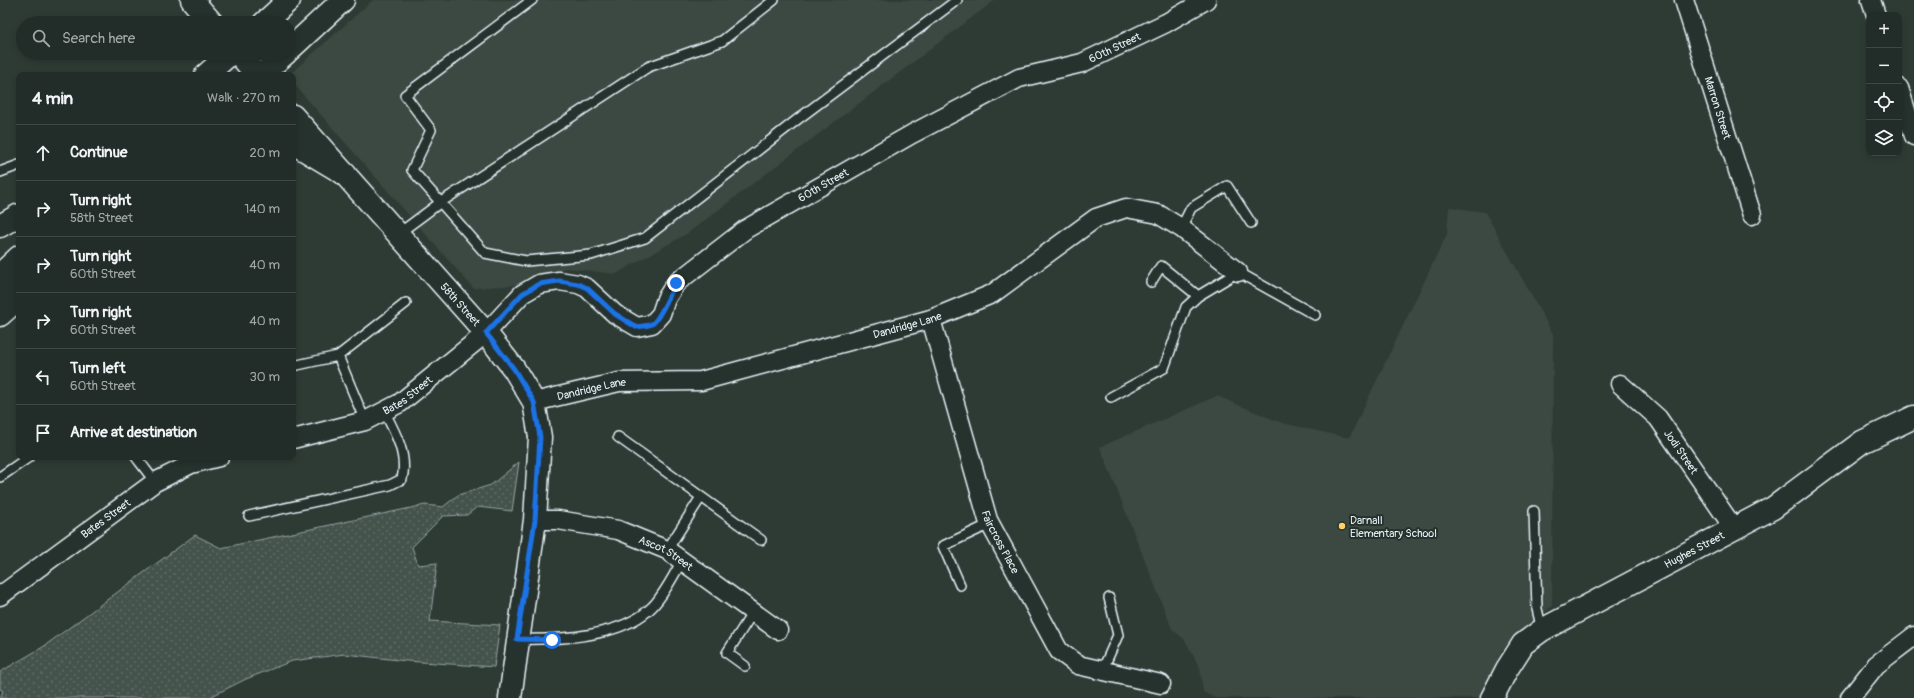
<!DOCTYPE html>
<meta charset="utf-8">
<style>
:root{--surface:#222c28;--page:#2a3430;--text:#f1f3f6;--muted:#a2a7a8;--line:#3f4845}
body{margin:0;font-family:Pangolin,sans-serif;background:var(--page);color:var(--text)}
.controls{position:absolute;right:12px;top:12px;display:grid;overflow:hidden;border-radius:8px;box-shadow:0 2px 6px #0003}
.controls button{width:36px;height:36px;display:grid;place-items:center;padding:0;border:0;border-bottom:1px solid var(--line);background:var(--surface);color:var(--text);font:20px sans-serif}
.stop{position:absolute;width:12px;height:12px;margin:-9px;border:3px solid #1a73e8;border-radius:50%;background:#fff}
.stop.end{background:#1a73e8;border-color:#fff;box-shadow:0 1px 4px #0008}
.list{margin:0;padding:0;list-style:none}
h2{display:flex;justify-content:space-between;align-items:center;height:52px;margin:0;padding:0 16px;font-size:17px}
h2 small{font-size:13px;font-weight:400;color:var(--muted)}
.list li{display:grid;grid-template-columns:26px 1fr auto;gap:12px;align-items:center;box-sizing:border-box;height:56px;padding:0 16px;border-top:1px solid var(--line)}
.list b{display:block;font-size:15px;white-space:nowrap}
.list p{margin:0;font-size:13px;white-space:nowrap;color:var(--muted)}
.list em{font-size:13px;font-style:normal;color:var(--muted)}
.icon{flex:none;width:22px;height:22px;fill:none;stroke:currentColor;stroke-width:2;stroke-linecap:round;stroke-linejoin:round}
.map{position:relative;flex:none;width:1914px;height:698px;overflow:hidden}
.search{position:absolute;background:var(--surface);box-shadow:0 2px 6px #0003;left:16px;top:16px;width:280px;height:44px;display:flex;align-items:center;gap:10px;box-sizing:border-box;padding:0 14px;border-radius:22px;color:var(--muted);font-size:15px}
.panel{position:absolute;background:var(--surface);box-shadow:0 2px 6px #0003;left:16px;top:72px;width:280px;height:388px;border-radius:8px}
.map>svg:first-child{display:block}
.built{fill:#3b4843}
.grass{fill:url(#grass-dots);stroke:#96a2a3}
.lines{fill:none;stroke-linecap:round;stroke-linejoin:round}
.service-casing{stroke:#e8f1f8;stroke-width:12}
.minor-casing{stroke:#e8f1f8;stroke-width:21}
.tertiary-casing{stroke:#e8f1f8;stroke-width:25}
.secondary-casing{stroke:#e8f1f8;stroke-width:25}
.primary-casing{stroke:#e8f1f8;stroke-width:25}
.service{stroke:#26332d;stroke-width:9}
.minor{stroke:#26332d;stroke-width:18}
.tertiary{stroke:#26332d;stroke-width:22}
.secondary{stroke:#26332d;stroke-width:22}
.primary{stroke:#26332d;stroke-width:22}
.route{stroke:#1a73e8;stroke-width:5}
.poi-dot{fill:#ffd166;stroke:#26332d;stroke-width:1.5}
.labels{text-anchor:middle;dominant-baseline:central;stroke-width:4;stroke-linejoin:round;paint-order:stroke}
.street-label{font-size:11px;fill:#e8f1f8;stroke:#26332d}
.poi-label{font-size:11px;fill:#e8f1f8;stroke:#26332d;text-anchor:start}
</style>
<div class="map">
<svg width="1914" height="698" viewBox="0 0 1914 698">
<defs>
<pattern id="grass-dots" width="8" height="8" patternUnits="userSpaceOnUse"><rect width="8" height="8" fill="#45524e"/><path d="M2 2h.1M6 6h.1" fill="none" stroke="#606b68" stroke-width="1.8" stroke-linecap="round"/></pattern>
</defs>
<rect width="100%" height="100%" fill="#2e3b35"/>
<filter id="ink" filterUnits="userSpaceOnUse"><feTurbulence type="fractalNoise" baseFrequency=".025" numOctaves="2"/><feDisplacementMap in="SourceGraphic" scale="8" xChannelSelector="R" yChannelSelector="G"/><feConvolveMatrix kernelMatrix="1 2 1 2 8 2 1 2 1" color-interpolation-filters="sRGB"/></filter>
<g filter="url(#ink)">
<!-- built -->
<path class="built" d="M373 0H995L688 233 616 274 566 268 517 285 473 288 293 83V75H289Z
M1449 207 1485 212 1553 334 1552 606 1502 650 1480 698H1215L1203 692 1200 668 1185 640 1172 629 1100 447 1217 396 1282 423 1349 438 1447 234Z"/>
<!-- grass -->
<path class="grass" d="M519 462 512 511 477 507 467 515 443 516 412 547 418 565 437 563 430 621 500 625 494 667 407 661 345 654 292 661 246 679 208 698H0L3 691 0 689V672L43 647 195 535 221 548 425 505 443 507 458 495 491 485Z"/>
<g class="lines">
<defs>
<path id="service" d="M532 0 405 95 431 130 412 170 485 253 526 261 591 255 645 238 798 119 957 0
M0 172 19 165
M1181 228 1191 208 1227 186 1251 223
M398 234 441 202 648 67 722 41 774 0
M1151 282 1161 266 1198 296 1238 272 1315 315
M338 356 406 303
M293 366 338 356 365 421
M1111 397 1164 368 1186 307 1198 296
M618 437 761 540
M136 457 155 482
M0 477 29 457
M1534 511 1537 609 1542 630
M249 516 390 485 402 479C408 455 395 432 384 411
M667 550 701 497
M960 585 943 546 990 524
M518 639C558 640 622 637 652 607 664 595 673 576 682 561
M745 666 727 653 753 612
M1102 671 1118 635 1109 598"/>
<g id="minor">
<path id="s1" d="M1684 0 1752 215"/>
<path d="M1871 0 1876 15"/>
<path d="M1899 88 1914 136"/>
<path id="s2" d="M931 319 988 520 1059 651 1078 665 1161 684"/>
<path id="s3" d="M1620 384 1658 418 1733 527"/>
<path id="s4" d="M534 402 619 382 701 381 931 319 992 294 1096 218 1126 208 1158 214 1181 228 1238 272"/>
<path id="s5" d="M293 439 365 421 400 403 486 333 522 294 539 284 559 281 578 284 587 288 615 314 637 327 652 324 661 314 666 299 676 283 746 229 912 134 1019 78 1082 63 1166 23 1206 0"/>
<path id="s6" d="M535 520H558L618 530 667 550 778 630"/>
<path id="s7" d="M0 596 155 482 191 464 219 457"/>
<path d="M1850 698 1876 665 1914 636"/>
</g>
<g id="tertiary">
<path d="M192 0 212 23"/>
<path d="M238 53 257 75"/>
<path id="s8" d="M293 116 486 333 514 369 534 402 540 437 535 520 510 698"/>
<path id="s9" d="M1492 698 1507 669 1523 644 1542 630 1773 508 1862 442 1914 417"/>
</g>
<path id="secondary" d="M0 275 19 257
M0 315 19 298"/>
<path id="primary" d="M264 23 289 0
M289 50 343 0
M206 75 231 53
M261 75 286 53
M293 143 345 174
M0 226 19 215
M0 295 19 284"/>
</defs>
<!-- service casing -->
<use href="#service" class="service-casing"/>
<!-- minor casing -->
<use href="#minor" class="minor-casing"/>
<!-- tertiary casing -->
<use href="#tertiary" class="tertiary-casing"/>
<!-- secondary casing -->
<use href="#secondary" class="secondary-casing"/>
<!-- primary casing -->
<use href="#primary" class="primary-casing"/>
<!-- service -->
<use href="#service" class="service"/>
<!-- minor -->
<use href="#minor" class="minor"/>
<!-- tertiary -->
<use href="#tertiary" class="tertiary"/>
<!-- secondary -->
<use href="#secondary" class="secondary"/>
<!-- primary -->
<use href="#primary" class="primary"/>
</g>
</g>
<g class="lines" filter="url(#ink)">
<!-- route -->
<path class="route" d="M552 640 517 639 535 520 540 437 534 402 514 369 486 333 522 294 539 284 559 281 578 284 587 288 615 314 636 327C641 326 648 326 652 324 660 319 670 293 676 283"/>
</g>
<!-- markers -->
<circle class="poi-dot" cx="1342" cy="526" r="4"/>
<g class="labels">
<!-- street labels -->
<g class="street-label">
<text stroke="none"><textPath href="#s5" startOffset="975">60th Street</textPath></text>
<text stroke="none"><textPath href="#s1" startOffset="113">Marron Street</textPath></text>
<text stroke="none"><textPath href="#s5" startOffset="651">60th Street</textPath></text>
<text stroke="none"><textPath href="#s8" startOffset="252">58th Street</textPath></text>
<text stroke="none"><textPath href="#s4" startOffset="383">Dandridge Lane</textPath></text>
<text stroke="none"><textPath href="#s4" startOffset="59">Dandridge Lane</textPath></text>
<text stroke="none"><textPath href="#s5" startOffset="124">Bates Street</textPath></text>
<text stroke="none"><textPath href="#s3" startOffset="92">Jodi Street</textPath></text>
<text stroke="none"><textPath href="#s7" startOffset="131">Bates Street</textPath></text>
<text stroke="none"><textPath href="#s2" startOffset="234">Faircross Place</textPath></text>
<text stroke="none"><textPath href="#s9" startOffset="258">Hughes Street</textPath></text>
<text stroke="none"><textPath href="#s6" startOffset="137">Ascot Street</textPath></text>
</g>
<!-- poi labels -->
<g class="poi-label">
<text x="1350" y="520">Darnall<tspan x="1350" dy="13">Elementary School</tspan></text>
</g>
</g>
</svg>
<div class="controls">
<button>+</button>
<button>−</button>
<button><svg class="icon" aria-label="locate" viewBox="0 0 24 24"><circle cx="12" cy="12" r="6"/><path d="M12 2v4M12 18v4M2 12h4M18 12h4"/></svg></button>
<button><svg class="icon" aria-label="layers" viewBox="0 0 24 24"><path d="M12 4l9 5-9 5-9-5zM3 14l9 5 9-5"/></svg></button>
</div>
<div class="stop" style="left:552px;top:640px"></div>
<div class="stop end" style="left:676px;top:283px"></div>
<div class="search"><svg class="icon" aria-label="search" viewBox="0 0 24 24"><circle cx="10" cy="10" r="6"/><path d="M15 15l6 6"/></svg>Search here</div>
<section class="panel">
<h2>4 min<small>Walk · 270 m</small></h2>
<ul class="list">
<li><svg class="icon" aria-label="ahead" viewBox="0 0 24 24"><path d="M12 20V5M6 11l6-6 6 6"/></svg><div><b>Continue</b></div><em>20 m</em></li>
<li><svg class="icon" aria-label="right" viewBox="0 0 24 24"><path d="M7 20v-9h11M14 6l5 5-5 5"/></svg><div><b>Turn right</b><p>58th Street</p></div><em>140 m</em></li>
<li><svg class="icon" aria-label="right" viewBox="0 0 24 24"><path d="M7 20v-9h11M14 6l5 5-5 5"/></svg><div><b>Turn right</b><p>60th Street</p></div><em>40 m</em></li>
<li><svg class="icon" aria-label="right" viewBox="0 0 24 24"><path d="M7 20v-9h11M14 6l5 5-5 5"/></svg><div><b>Turn right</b><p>60th Street</p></div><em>40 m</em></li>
<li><svg class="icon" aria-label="left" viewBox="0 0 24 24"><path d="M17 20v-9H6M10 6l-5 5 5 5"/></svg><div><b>Turn left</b><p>60th Street</p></div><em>30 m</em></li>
<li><svg class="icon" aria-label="arrive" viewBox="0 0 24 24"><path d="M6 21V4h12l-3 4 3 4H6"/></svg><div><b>Arrive at destination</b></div></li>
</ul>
</section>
</div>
